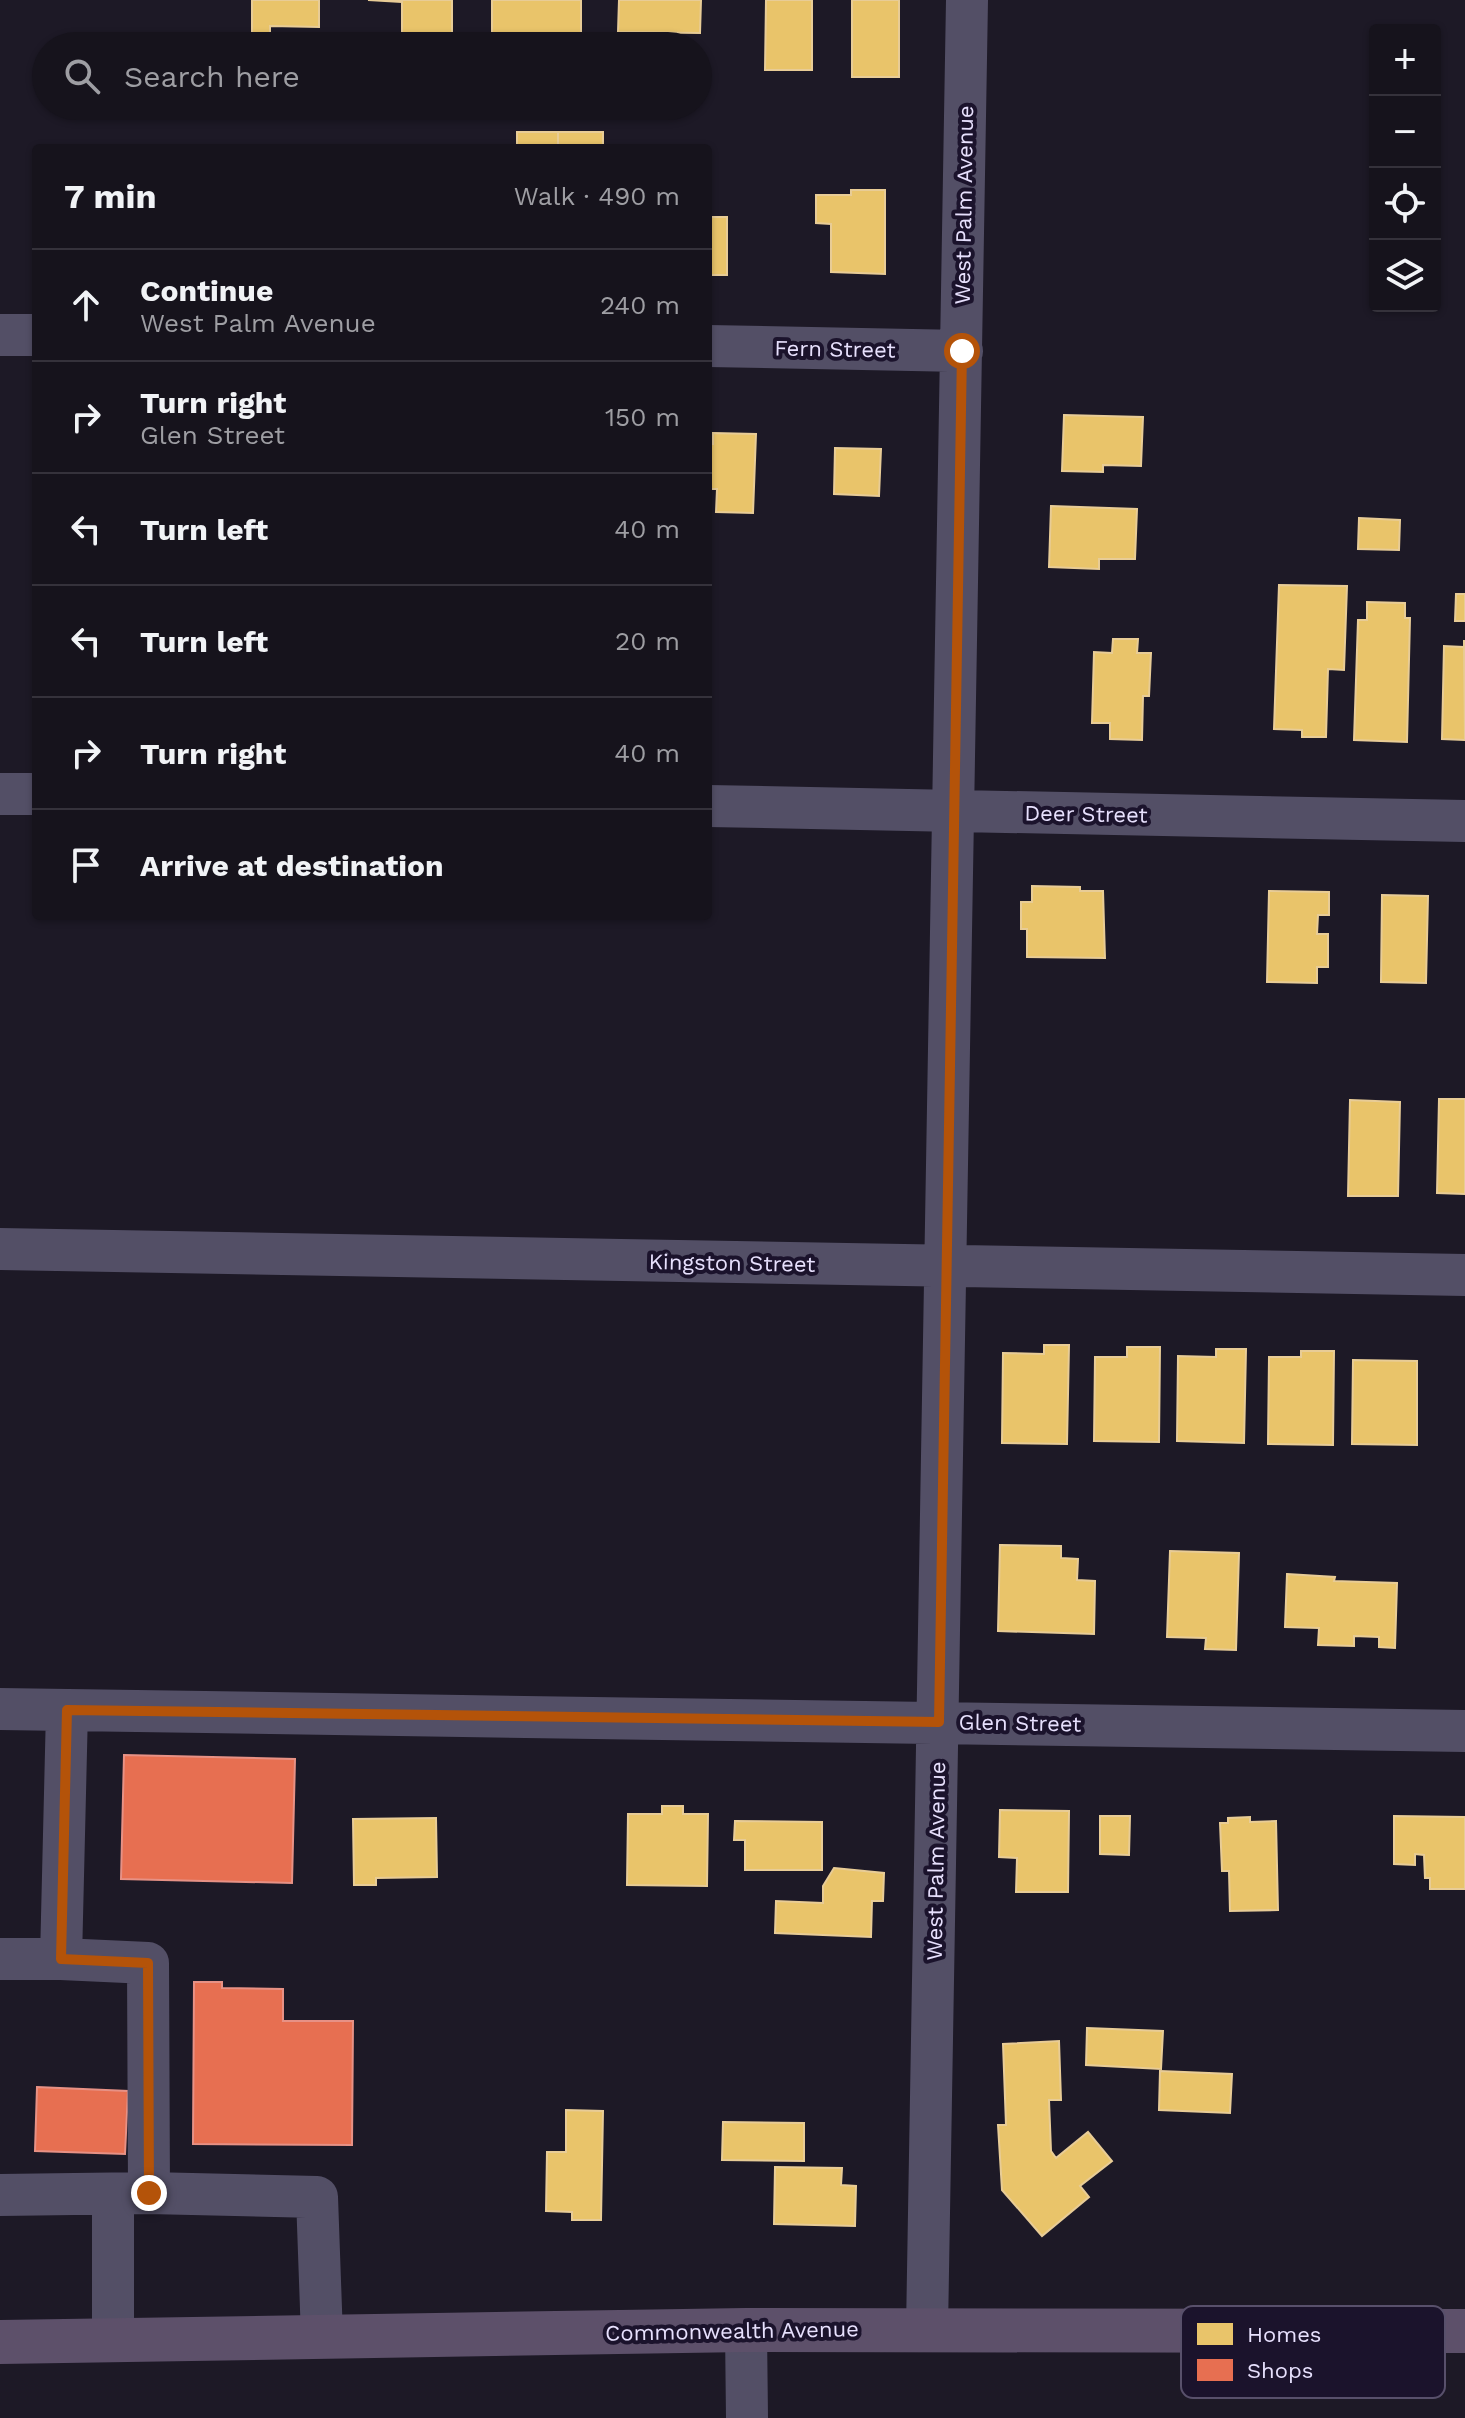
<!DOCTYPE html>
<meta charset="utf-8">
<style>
:root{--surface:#16131c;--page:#232029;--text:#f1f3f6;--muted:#9e9ea3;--line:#35323b}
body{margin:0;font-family:"Work Sans",sans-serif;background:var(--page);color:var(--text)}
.controls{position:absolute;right:24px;top:24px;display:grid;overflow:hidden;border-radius:8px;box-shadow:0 2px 6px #0004}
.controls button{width:72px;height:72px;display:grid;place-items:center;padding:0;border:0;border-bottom:2px solid var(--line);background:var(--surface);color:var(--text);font:40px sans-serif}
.stop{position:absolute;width:24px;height:24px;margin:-18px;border:6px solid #b45309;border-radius:50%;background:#fff}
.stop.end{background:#b45309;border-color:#fff;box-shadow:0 2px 8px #0008}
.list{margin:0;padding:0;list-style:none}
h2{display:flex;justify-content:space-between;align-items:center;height:104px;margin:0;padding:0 32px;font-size:34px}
h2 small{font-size:26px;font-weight:400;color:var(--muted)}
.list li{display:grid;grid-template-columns:52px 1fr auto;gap:24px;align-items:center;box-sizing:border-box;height:112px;padding:0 32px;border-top:2px solid var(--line)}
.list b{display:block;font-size:30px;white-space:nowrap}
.list p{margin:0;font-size:26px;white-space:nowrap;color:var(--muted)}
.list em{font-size:26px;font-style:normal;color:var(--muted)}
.icon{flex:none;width:44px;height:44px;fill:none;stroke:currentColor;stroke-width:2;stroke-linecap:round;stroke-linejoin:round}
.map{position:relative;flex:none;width:1465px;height:2418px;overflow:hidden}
.search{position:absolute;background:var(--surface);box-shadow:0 2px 6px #0004;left:32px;top:32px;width:680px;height:88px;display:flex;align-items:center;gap:20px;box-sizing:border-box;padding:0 28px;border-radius:44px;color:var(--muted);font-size:30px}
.panel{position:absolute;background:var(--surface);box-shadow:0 2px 6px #0004;left:32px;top:144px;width:680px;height:776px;border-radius:8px}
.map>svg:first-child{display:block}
.homes{fill:#e9c46a;stroke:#e8cc96;stroke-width:2}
.shops{fill:#e76f51;stroke:#e79185;stroke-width:2}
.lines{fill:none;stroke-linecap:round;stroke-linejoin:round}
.minor{stroke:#534f66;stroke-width:42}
.major{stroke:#5d506a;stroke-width:44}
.route{stroke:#b45309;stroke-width:10}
.labels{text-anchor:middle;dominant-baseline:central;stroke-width:8;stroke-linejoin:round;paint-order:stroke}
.street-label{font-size:22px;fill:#e7e0fd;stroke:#1b132c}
.key{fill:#1b132c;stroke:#58506b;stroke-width:2}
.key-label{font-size:22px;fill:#e7e0fd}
</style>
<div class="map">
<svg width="1465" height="2418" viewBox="0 0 1465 2418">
<rect width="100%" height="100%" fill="#1d1926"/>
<!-- homes -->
<path class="homes" d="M252 0H319V27L270 26V41H252Z
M368 0H452V33H402V2Z
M492 0H581V33H541V46H492Z
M619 0H701L700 33 618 32Z
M766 0H812V70H765Z
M852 0H899V77H852Z
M517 132H558V148H517Z
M558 132H603V148H558Z
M851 190H885V274L831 272V224L816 223V195H851Z
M708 217H727V275H708Z
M1064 415 1143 417 1141 466 1103 465V472L1062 471Z
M713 433 756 434 753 513 716 512 717 489H708V444H713Z
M835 448 881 449 879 496 834 494Z
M1051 506 1137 509 1135 559H1099V569L1049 567Z
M1359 518 1400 520 1399 550 1358 549Z
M1279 585 1347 586 1344 670 1328 669 1326 737H1302V730L1274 729Z
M1456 594H1465V621H1455Z
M1367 602 1405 603V618H1410L1407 742 1354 740 1358 620H1367Z
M1113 639H1138L1137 653H1151L1149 696H1143L1142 740 1110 739V723H1092L1094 652 1112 653Z
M1464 640 1465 740 1442 739 1444 646 1464 647Z
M1032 886 1080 887V891H1103L1105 958 1027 957V929H1021V902H1032Z
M1269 891 1329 892V915H1318L1317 934H1328V967H1317V983L1267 982Z
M1382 895 1428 896 1426 983 1381 982Z
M1439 1099H1465V1194L1437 1193Z
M1350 1100 1400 1102 1398 1196H1348Z
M1044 1345H1069L1067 1444 1002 1443 1003 1353 1044 1354Z
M1127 1347H1160L1159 1442 1094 1441 1095 1357H1127Z
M1216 1349H1246L1244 1443 1177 1441 1178 1356 1216 1357Z
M1301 1351H1334L1333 1445 1268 1444 1269 1357H1301Z
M1353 1360 1417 1361V1445L1352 1444Z
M1000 1545 1061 1546V1558L1078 1559 1077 1580 1095 1581 1094 1634 998 1631Z
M1170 1551 1239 1553 1236 1650 1205 1649 1206 1638 1167 1637Z
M1287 1574 1335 1577 1334 1581 1397 1583 1395 1648 1379 1647V1637L1354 1636V1646L1318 1645 1319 1628 1285 1627Z
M662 1806H683V1814H708L707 1886 627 1885 628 1814H662Z
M1000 1810 1069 1811 1068 1892H1016L1017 1858 999 1857Z
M1100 1816H1130L1129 1855 1100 1854Z
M1394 1816 1465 1817V1889H1430V1878H1425L1424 1855 1415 1854V1865L1394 1864Z
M1250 1817V1822L1276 1821 1278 1910 1230 1911 1229 1871H1222L1220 1823H1228V1818Z
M436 1818 437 1877 376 1878V1885H354L353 1819Z
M735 1821 822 1822V1870H745V1840H734Z
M834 1868 884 1873 883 1901H872L871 1937 775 1933 776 1901 823 1903V1886Z
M1087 2028 1163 2031 1161 2069 1086 2065Z
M1059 2041 1061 2100H1049L1051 2151 1056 2158 1088 2132 1112 2161 1080 2186 1089 2197 1042 2236 1002 2190 998 2125H1006L1003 2044Z
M1160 2071 1232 2074 1230 2113 1159 2110Z
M566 2110 603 2111 601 2220H572V2212L546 2211 547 2152H566Z
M723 2122 804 2123V2161L722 2160Z
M775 2167 842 2168 841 2185 856 2186 855 2226 774 2224Z"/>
<!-- shops -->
<path class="shops" d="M124 1755 295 1759 292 1883 121 1879Z
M194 1982H222V1988L283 1989V2021H353L352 2145 193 2144Z
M37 2087 128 2091 125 2154 35 2151Z"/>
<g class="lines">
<!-- minor -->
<path class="minor" d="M0 335H36
M708 346 962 351
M0 794H36
M708 806 1465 821
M0 1249 1465 1275
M0 1709 1465 1731
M0 1959H61L67 1710
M61 1959 148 1963 149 2193 317 2197 322 2337
M0 2195 149 2193
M746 2330 747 2418
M927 2330 967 0
M113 2340V2194"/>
<!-- major -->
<path class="major" d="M0 2342 746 2330 1465 2331"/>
</g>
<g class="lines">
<!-- route -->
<path class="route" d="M149 2193 148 1963 61 1959 67 1710 939 1722 962 351"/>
</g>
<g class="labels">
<!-- street labels -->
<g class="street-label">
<text transform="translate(964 205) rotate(-89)">West Palm Avenue</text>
<text transform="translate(835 349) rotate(1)">Fern Street</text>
<text transform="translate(1086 814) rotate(1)">Deer Street</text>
<text transform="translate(732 1263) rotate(1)">Kingston Street</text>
<text transform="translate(1020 1723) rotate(1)">Glen Street</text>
<text transform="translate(936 1861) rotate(-89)">West Palm Avenue</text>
<text transform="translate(732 2331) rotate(-1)">Commonwealth Avenue</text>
</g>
</g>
<!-- legend -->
<rect x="1181" y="2306" width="264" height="92" rx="12" class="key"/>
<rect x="1197" y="2323" width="36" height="22" fill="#e9c46a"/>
<rect x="1197" y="2359" width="36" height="22" fill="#e76f51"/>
<g class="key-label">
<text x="1247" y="2342">Homes</text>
<text x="1247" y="2378">Shops</text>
</g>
</svg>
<div class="controls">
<button>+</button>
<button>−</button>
<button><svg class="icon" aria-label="locate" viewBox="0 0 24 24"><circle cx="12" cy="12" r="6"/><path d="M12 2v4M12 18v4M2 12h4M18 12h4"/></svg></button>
<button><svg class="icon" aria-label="layers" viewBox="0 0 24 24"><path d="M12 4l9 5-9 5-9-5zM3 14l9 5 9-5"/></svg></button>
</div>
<div class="stop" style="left:962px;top:351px"></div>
<div class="stop end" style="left:149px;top:2193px"></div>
<div class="search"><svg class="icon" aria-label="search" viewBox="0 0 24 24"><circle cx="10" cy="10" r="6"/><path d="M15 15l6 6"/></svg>Search here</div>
<section class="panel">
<h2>7 min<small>Walk · 490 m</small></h2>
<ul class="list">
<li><svg class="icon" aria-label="ahead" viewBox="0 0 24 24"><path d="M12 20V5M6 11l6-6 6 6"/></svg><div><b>Continue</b><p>West Palm Avenue</p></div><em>240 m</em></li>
<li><svg class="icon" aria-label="right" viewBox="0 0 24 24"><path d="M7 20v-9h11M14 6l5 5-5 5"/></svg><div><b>Turn right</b><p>Glen Street</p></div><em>150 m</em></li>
<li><svg class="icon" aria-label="left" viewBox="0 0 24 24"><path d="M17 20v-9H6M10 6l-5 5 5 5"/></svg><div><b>Turn left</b></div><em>40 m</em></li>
<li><svg class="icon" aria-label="left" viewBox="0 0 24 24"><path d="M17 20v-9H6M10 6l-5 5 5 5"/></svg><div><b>Turn left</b></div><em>20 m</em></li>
<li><svg class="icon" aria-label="right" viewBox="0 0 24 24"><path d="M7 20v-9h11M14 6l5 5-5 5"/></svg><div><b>Turn right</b></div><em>40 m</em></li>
<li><svg class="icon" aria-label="arrive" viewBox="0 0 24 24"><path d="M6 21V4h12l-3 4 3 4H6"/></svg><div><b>Arrive at destination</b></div></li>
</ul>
</section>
</div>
